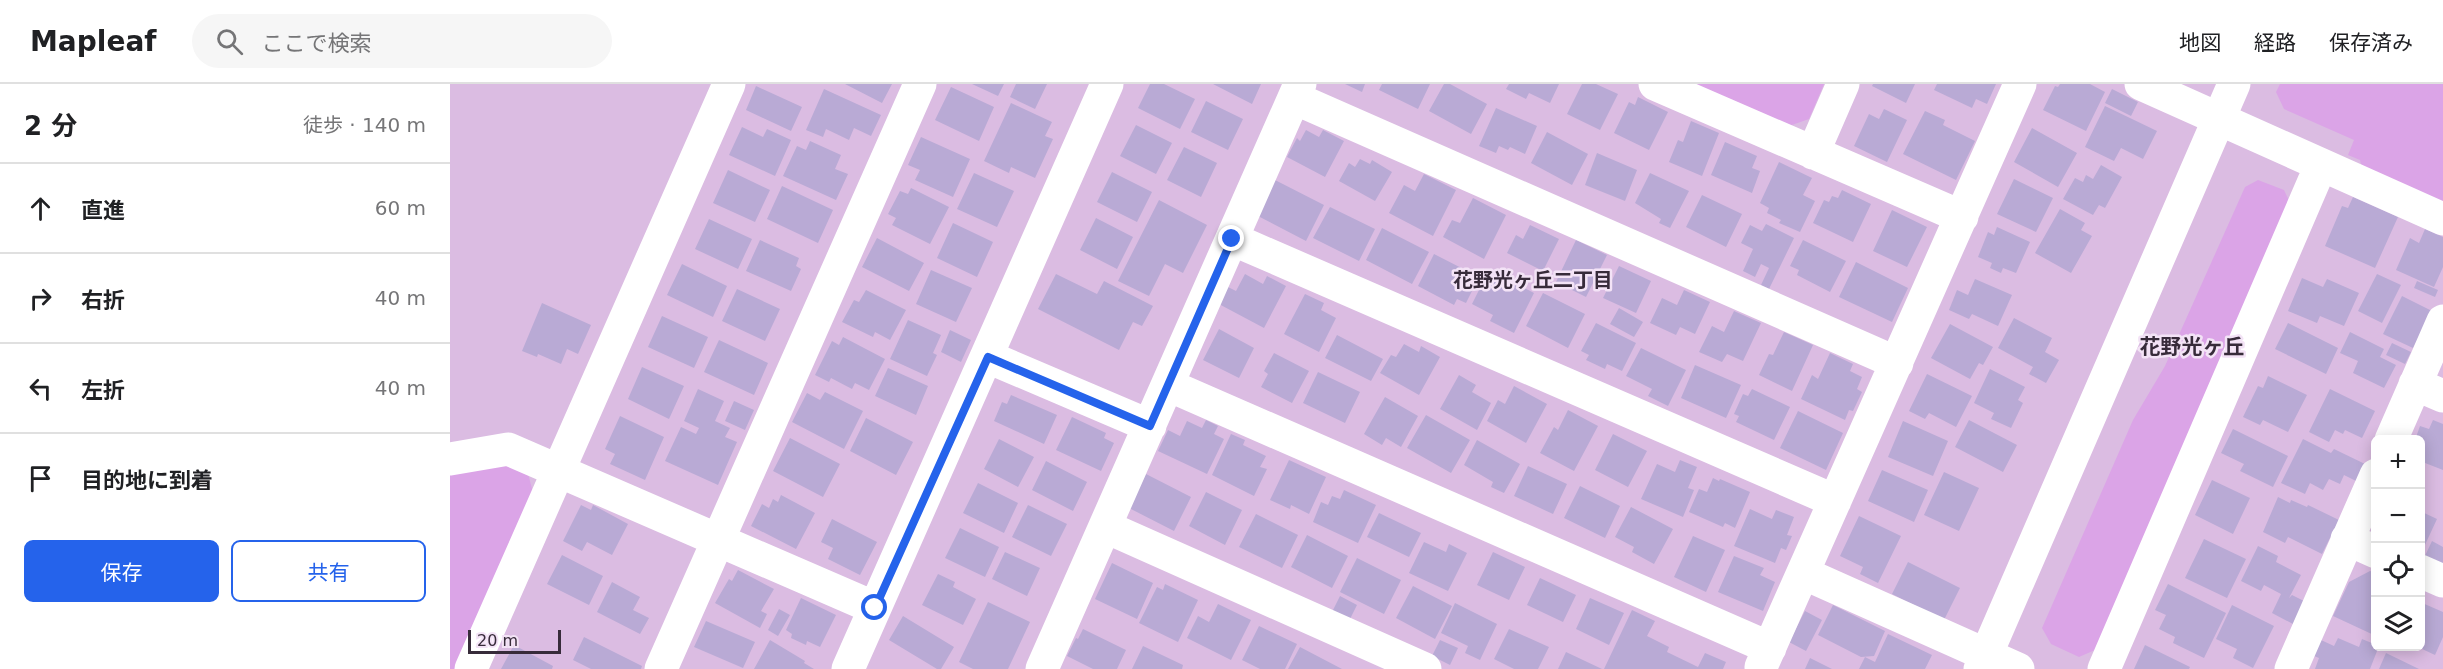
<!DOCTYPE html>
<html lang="ja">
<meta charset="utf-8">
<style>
:root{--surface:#fff;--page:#f6f6f6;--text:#202124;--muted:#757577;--line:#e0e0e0;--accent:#2563eb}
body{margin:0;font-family:"DejaVu Sans","Noto Sans JP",sans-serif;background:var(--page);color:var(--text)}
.controls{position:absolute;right:18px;bottom:18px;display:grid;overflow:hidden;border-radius:9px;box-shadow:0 3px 15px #0003}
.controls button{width:54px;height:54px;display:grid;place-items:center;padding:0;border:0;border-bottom:2px solid var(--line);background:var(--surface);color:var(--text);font:30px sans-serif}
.scale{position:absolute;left:18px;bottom:15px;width:93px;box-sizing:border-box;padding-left:6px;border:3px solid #372b3a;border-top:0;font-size:16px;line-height:21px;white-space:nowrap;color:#372b3a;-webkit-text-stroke:4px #f3e3f6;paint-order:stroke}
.stop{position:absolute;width:18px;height:18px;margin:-14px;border:4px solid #2563eb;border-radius:50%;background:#fff}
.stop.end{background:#2563eb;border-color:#fff;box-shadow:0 2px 6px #0008}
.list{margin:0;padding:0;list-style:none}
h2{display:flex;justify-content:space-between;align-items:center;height:78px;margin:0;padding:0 24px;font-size:26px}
h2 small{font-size:20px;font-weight:400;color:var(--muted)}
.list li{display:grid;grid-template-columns:39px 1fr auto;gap:18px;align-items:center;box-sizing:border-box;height:90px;padding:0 24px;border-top:2px solid var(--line)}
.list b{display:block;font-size:22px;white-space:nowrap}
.list em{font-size:20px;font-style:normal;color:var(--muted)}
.actions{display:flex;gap:12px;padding:18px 24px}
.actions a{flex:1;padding:14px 0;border:2px solid var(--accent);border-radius:9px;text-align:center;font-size:21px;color:var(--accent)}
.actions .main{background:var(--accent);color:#fff}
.icon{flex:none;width:33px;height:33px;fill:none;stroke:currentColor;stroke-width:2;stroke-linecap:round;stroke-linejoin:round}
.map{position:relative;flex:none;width:1993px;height:585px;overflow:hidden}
header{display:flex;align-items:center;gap:36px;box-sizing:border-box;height:84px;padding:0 30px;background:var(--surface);border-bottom:2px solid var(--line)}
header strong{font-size:28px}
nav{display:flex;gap:33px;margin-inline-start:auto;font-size:21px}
.search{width:420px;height:54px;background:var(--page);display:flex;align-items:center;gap:15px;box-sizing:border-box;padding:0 21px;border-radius:33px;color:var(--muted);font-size:22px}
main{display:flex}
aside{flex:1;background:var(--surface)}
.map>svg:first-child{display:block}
.green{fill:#dba4e7}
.building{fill:#b9aad5}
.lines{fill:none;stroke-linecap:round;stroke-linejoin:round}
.minor{stroke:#fff;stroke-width:33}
.route{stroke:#2563eb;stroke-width:8}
.labels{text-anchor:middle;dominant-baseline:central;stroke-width:5;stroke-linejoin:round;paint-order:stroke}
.neighbourhood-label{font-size:20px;font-weight:bold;fill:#372b3a;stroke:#f3e3f6}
.quarter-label{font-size:21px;font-weight:bold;fill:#372b3a;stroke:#f3e3f6}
</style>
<header>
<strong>Mapleaf</strong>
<div class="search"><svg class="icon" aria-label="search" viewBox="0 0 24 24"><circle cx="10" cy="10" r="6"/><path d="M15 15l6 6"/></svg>ここで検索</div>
<nav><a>地図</a><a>経路</a><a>保存済み</a></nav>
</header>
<main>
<aside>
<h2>2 分<small>徒歩 · 140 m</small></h2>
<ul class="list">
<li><svg class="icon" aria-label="ahead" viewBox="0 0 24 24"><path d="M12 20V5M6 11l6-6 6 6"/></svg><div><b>直進</b></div><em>60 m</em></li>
<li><svg class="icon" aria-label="right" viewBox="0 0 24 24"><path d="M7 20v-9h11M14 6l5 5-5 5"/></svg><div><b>右折</b></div><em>40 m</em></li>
<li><svg class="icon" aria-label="left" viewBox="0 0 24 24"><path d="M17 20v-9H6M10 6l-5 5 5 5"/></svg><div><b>左折</b></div><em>40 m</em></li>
<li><svg class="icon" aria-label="arrive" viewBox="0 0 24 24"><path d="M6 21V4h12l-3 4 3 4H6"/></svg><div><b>目的地に到着</b></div></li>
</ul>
<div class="actions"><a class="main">保存</a><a>共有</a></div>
</aside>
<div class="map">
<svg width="1993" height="585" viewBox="0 0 1993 585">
<rect width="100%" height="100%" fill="#dbbce2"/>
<!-- green -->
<path class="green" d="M1243 0H1374L1359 35 1339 42Z
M1830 0H1993V120L1912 84 1910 76 1898 71 1904 56 1834 25 1826 8Z
M1808 96 1834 106 1840 119 1645 566 1629 573 1601 560 1592 544 1683 336 1715 282 1795 103Z
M57 376 77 386 84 412 7 585H0V386Z"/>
<!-- building -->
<path class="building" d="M395 0H442L432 19Z
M522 0H554L548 12Z
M566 0H597L585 25 560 13Z
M700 0H714L745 15 730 45 688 24Z
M763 0H811L802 20Z
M895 0H915L912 8Z
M932 0H980L968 25 929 6Z
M994 0H1000L1037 20 1021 50 979 27Z
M1059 0H1109L1100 19 1079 9 1076 15 1056 5Z
M1132 0H1146L1168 10 1150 46 1117 30Z
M1423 0H1465L1456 19 1422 2Z
M1487 0H1546L1537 20 1526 15 1522 24 1484 6Z
M1610 0H1640L1655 8 1636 47 1593 26 1605 2 1608 3Z
M306 2 352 23 341 47 296 26Z
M501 3 544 23 529 57 485 36Z
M374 5 431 31 421 52 404 44 399 56 376 45 373 53 356 46Z
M1662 5 1688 18 1681 32 1655 19Z
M1188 13 1218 28 1199 66 1164 49 1179 18 1185 21Z
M756 17 793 35 778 66 741 48Z
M561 19 602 38 595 52 603 55 585 94 561 83 559 89 534 77Z
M1655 22 1707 47 1693 75 1671 64 1664 77 1635 63Z
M1046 24 1087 42 1075 70 1060 63 1058 66 1049 62 1046 69 1029 62Z
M1434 25 1457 36 1437 78 1404 62 1419 30 1429 35Z
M1475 27 1495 36 1493 41 1525 57 1506 96 1453 70Z
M1241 37 1269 49 1252 92 1219 78 1228 56 1233 58Z
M686 41 722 59 706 90 670 72Z
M292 43 313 53 317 45 341 56 325 92 279 71Z
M1582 44 1627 69 1608 103 1564 78Z
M856 46 869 53 873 46 894 57 875 93 837 73 847 54 850 57Z
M1097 48 1138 70 1122 101 1081 79Z
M471 53 520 75 503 113 465 96 470 86 458 81Z
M360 57 391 71 385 85 398 90 386 116 333 92 347 62 356 66Z
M1275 58 1307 72 1302 84 1310 87 1302 109 1261 91Z
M734 63 767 79 751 113 717 96Z
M1147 69 1187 86 1175 117 1135 101Z
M910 75 920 80 922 76 942 88 925 117 889 97 899 79 905 83Z
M1329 78 1362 94 1353 111 1365 117 1350 148 1329 139 1331 136 1317 129 1319 124 1310 119Z
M1651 81 1672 93 1655 124 1649 121 1643 131 1613 115 1625 94 1633 98 1636 91 1643 95Z
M278 86 320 106 305 138 263 119Z
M662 88 702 108 687 138 647 118Z
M524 89 564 107 547 143 507 125Z
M1200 89 1239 107 1220 144 1209 139 1211 135 1185 119Z
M974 90 1006 106 983 152 939 129 954 101 965 107Z
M1564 95 1603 114 1586 148 1547 130Z
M825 96 874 121 856 157 808 132Z
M332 102 383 126 368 159 317 135Z
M461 104 499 123 480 160 442 141 446 134 438 130 450 107 458 110Z
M1392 106 1421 120 1403 158 1363 139 1374 116 1379 118 1382 112 1388 114Z
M1252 111 1292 130 1276 163 1236 143Z
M1903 113 1948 133 1925 184 1875 162 1892 122 1898 124Z
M1023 114 1056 131 1034 175 993 153 1002 136 1010 139Z
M709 116 757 141 733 189 715 180 699 212 668 197Z
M880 123 925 145 909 177 863 154Z
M1610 125 1635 139 1631 146 1642 152 1621 189 1585 169Z
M1442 126 1477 143 1457 183 1423 167Z
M646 134 683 153 667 185 630 166Z
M259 135 302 155 288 185 245 165Z
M503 139 543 158 527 193 487 174Z
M1316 140 1344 154 1319 205 1311 201 1319 184 1311 180 1305 193 1293 187 1303 165 1291 159 1300 141 1312 147Z
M1080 141 1109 155 1093 187 1057 169 1066 151 1073 155Z
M1547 143 1580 158 1566 189 1553 184 1551 189 1540 184 1542 179 1528 173 1538 148 1544 151Z
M932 144 979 168 962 200 916 176Z
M1975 145 1993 153V183L1984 203 1946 186 1960 154 1969 159Z
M427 154 474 179 459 207 412 183Z
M310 156 349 174 346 182 351 185 341 207 296 187Z
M1126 156 1157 171 1136 213 1106 198Z
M1353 156 1396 177 1380 208 1347 191 1349 186 1340 182Z
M984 170 1029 193 1016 219 1007 215 1004 221 968 202Z
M1406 178 1458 204 1442 238 1389 213Z
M232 180 277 202 263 233 217 211Z
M1169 182 1201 197 1186 229 1153 214Z
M481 186 522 204 506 238 466 220Z
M606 190 647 210 654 197 703 222 692 242 683 238 669 266 588 225Z
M795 190 813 200 817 192 836 202 814 244 767 219 776 202 786 207Z
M1927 190 1951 201 1932 239 1908 227Z
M1036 192 1057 203 1061 197 1084 209 1064 249 1040 237 1043 231 1022 220Z
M1852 194 1873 203 1877 195 1909 209 1894 242 1870 232 1867 239 1838 227Z
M1525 195 1562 211 1548 242 1522 230 1519 235 1499 226 1507 206 1518 211Z
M1967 197 1988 206 1985 213 1964 204Z
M287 205 330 225 315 257 272 237Z
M416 206 456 226 440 256 425 248 423 253 392 238 404 216 409 218Z
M1234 206 1260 218 1245 250 1230 243 1226 251 1200 239 1212 214 1227 221Z
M1093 209 1135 230 1118 264 1076 242Z
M855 210 874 219 871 226 886 234 869 268 834 250Z
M1952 212 1982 227 1963 264 1933 250Z
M92 219 141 241 128 270 117 265 111 280 88 270 87 273 72 267Z
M1169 224 1193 238 1184 253 1160 240Z
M1284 227 1311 239 1293 277 1277 270 1272 278 1249 268 1262 242 1274 248Z
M212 232 258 253 244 284 198 263Z
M1564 234 1602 254 1595 268 1609 276 1596 299 1579 290 1583 283 1548 264Z
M458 236 491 251 483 269 487 271 477 292 440 275Z
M1146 239 1186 259 1172 287 1157 280 1155 285 1136 276 1139 271 1131 267Z
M1838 239 1888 264 1876 290 1825 265Z
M1500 240 1543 263 1533 281 1529 279 1520 295 1481 274Z
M769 245 804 264 789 294 753 276Z
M500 246 521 256 511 278 491 268Z
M1334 248 1363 261 1342 307 1309 291 1319 270 1323 271Z
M1900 248 1934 265 1930 273 1946 281 1934 304 1903 289 1908 277 1890 269Z
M887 251 933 275 921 297 875 274Z
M393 253 435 275 419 306 405 299 402 305 381 294 379 298 365 291 382 257 389 261Z
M269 256 318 279 304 311 254 288Z
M1942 259 1961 268 1955 280 1936 271Z
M954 260 969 268 971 262 990 273 969 311 930 289 941 271 946 273Z
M1191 264 1236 286 1218 322 1198 312 1202 305 1176 292Z
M824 269 859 287 842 319 811 303 818 290 814 287Z
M1380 269 1403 280 1400 287 1412 293 1407 305 1412 308 1403 327 1399 326 1395 336 1351 315 1362 291 1368 295Z
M1245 281 1291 301 1276 334 1231 314Z
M192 283 234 302 219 335 178 315Z
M438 284 478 302 466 331 425 312Z
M1540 285 1575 303 1568 316 1573 319 1561 344 1541 335 1544 329 1524 319Z
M868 288 910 308 895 339 853 319Z
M1477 290 1522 312 1506 343 1479 329 1475 335 1459 327Z
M1009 291 1026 301 1022 308 1041 319 1027 346 990 325Z
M1818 292 1857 311 1838 348 1813 336 1810 341 1793 333 1808 302 1813 304Z
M1064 302 1097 320 1076 359 1037 337 1048 316 1055 320Z
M248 305 274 317 265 337 280 344 275 353 287 358 268 401 215 377 231 343 246 350 249 344 234 337Z
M1302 305 1340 323 1324 356 1286 338 1289 332 1284 330 1293 310 1298 312Z
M1880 305 1925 327 1912 354 1895 346 1893 350 1885 346 1879 358 1859 348Z
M375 308 413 327 394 365 342 338 357 309 370 316Z
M561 311 607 331 594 360 544 337 552 318 557 320Z
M935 313 968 332 951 363 936 354 932 361 914 350Z
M284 317 304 326 295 346 275 337Z
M1118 326 1148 342 1124 387 1090 369 1104 343 1108 346Z
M1348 327 1393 349 1376 386 1330 364Z
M976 331 1020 356 1001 389 957 364Z
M170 332 214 353 195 396 160 380 165 370 155 365Z
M622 333 656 349 654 354 664 359 651 387 606 366Z
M416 334 463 358 446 391 400 367Z
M756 336 768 342 764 350 774 355 757 390 708 367 718 346 730 352 737 337 752 344Z
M1519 336 1567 361 1553 388 1505 363Z
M1983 336 1993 340V386L1970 377V356H1965L1970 342 1979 345Z
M1453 337 1498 357 1483 392 1438 373Z
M1783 345 1838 372 1823 403 1790 387 1794 380 1771 369Z
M781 350 795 356 793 361 816 372 810 383 817 385 804 412 762 391Z
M1163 350 1197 367 1178 403 1145 386Z
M340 354 390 380 373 413 323 387Z
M549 355 584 373 568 403 534 385Z
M1853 355 1881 369 1884 365 1915 380 1906 397 1894 391 1890 400 1879 395 1873 406 1860 399 1855 410 1831 399Z
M1027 356 1070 380 1054 409 1041 403 1043 398 1014 381Z
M839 376 876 393 859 430 841 421 840 425 820 416Z
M1230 376 1247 383 1238 404 1244 406 1233 433 1191 415 1207 380 1225 388Z
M596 377 637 398 623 427 582 406Z
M1078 382 1117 400 1103 430 1064 412Z
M1432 386 1478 406 1464 438 1418 417Z
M1494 388 1529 404 1509 447 1474 431Z
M696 390 741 413 724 447 679 424Z
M1263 394 1269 397 1270 395 1300 408 1285 444 1275 439 1273 443 1239 428 1249 405 1257 408Z
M1762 396 1800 414 1783 450 1745 431Z
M528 399 568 419 554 449 513 429Z
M1130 402 1170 422 1155 454 1114 434Z
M894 406 926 421 908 459 863 438 871 418 878 421 882 412 890 415Z
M756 408 792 426 775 461 739 442Z
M331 411 365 429 346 465 301 442 312 420 319 424 323 415 328 418Z
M1828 413 1840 419 1841 416 1857 423 1858 421 1889 436 1872 470 1838 453 1835 459 1813 448Z
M131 421 141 426 143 421 178 440 162 471 137 458 132 467 113 457Z
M578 421 617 440 601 472 562 453Z
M1181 423 1223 445 1204 480 1182 468 1184 463 1165 453Z
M1300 425 1322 435 1326 426 1344 433 1337 451 1342 452 1336 466 1331 464 1325 479 1284 462Z
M1970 427 1987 435 1974 463 1970 462Z
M929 429 971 449 959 473 917 453Z
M806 430 848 451 832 484 789 463Z
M1409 432 1451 452 1428 499 1410 490 1413 483 1390 472Z
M382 435 427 458 410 491 378 475 383 464 371 458Z
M510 444 549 463 535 493 495 474Z
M857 451 898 472 882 504 841 483Z
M1243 452 1275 466 1256 508 1224 493Z
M1754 455 1796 475 1777 514 1735 494Z
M1982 457 1993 463V483L1974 474Z
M974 458 996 468 999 460 1017 469 998 507 959 489Z
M1808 462 1828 472 1826 478 1851 491 1839 514 1842 511 1854 517 1843 540 1822 529 1831 510 1814 501 1811 507 1791 497Z
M555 468 590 484 577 512 542 495Z
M1043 468 1075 483 1059 516 1027 501Z
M112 471 153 492 139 521 97 500Z
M1284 472 1314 484 1310 491 1325 498 1313 527 1268 508Z
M907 474 951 496 934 530 890 508Z
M1458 478 1510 504 1494 536 1442 510Z
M662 479 703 499 687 535 645 515Z
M288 486 324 505 311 527 317 530 310 544 265 519 279 495 282 497Z
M1920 487 1926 489V552L1883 532 1899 498Z
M488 490 505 498 503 503 526 515 513 541 472 521Z
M1090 494 1126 511 1113 538 1077 521Z
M162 498 190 513 183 526 199 534 190 550 147 528Z
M715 500 748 516 728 558 689 539 707 503 713 506Z
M1718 500 1776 529 1754 574 1723 559 1725 553 1709 545 1716 531 1705 526Z
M963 502 1002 522 985 555 946 534Z
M890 512 907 521 899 537 882 528Z
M351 514 386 531 370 563 357 557 356 561 341 554 342 550 336 546Z
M1140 514 1174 529 1159 561 1126 545Z
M538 518 580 538 558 585H523L509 578Z
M1970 518 1993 528V553L1985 571 1970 564Z
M1005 519 1047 540 1030 576 1015 569 1018 562 991 549Z
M768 520 801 536 781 576 737 554 748 532 759 538Z
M1383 521 1435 547 1424 572 1411 573 1368 551Z
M1782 521 1824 542 1803 584 1783 574 1787 565 1766 555Z
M329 525 340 531 328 552 318 546Z
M1182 526 1205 537 1197 552 1219 563 1217 568 1248 583 1255 569 1276 578 1273 585H1154Z
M1355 527 1372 536 1356 567 1339 558Z
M453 532 504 563 491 585H487L439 556Z
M256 537 305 558 293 584 244 563Z
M809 542 847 560 835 585H810L792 576Z
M633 545 676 566 667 585H643L617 572 626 554 628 555Z
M1059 545 1099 563 1088 585H1064L1044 575Z
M1438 550 1482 571 1475 585H1409L1415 573 1425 578Z
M134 553 192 582 191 585H141L123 576Z
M1888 554 1909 563 1912 555 1929 562 1920 585H1865L1869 574 1864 572 1871 556 1884 562Z
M320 556 355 577 354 579 364 585H304Z
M990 556 1008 564 1000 581 982 572Z
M64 561 103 582 102 585H51Z
M1695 561 1740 583 1739 585H1684Z
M693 562 733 581 732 585H682Z
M850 563 892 585H838Z
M1116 568 1152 585H1108Z
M1936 569 1969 585H1929Z
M1360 574 1382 585H1355Z"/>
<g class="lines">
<!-- minor -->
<path class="minor" d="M1205 0 1512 133
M1691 0 1993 135
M844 14 1447 279
M1363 69 1393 0
M782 155 1385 417
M538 273 700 342
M1965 300 1993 312
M718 301 1320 564
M1941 356 1993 237
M0 375 58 365 425 524
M656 443 975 585
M1897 455 1926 468
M1970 487 1993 497
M1353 489 1568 585
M1311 583 1570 0
M21 585 279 0
M211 585 470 0
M398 585 657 0
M592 585 850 0
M1530 585 1784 0
M1654 585 1871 81
M1841 585 1926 391"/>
</g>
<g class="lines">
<!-- route -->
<path class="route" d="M425 524 538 273 700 342 782 155"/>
</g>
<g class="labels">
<!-- neighbourhood labels -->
<g class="neighbourhood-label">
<text x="1083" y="196">花野光ヶ丘二丁目</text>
</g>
<!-- quarter labels -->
<g class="quarter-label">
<text x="1742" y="263">花野光ヶ丘</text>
</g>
</g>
</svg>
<div class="controls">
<button>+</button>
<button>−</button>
<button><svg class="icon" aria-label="locate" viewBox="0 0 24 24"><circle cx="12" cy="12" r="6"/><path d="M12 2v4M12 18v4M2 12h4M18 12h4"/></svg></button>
<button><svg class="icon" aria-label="layers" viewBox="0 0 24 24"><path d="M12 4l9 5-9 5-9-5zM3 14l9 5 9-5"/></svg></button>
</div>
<div class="scale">20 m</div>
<div class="stop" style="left:425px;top:524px"></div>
<div class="stop end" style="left:782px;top:155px"></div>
</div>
</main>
